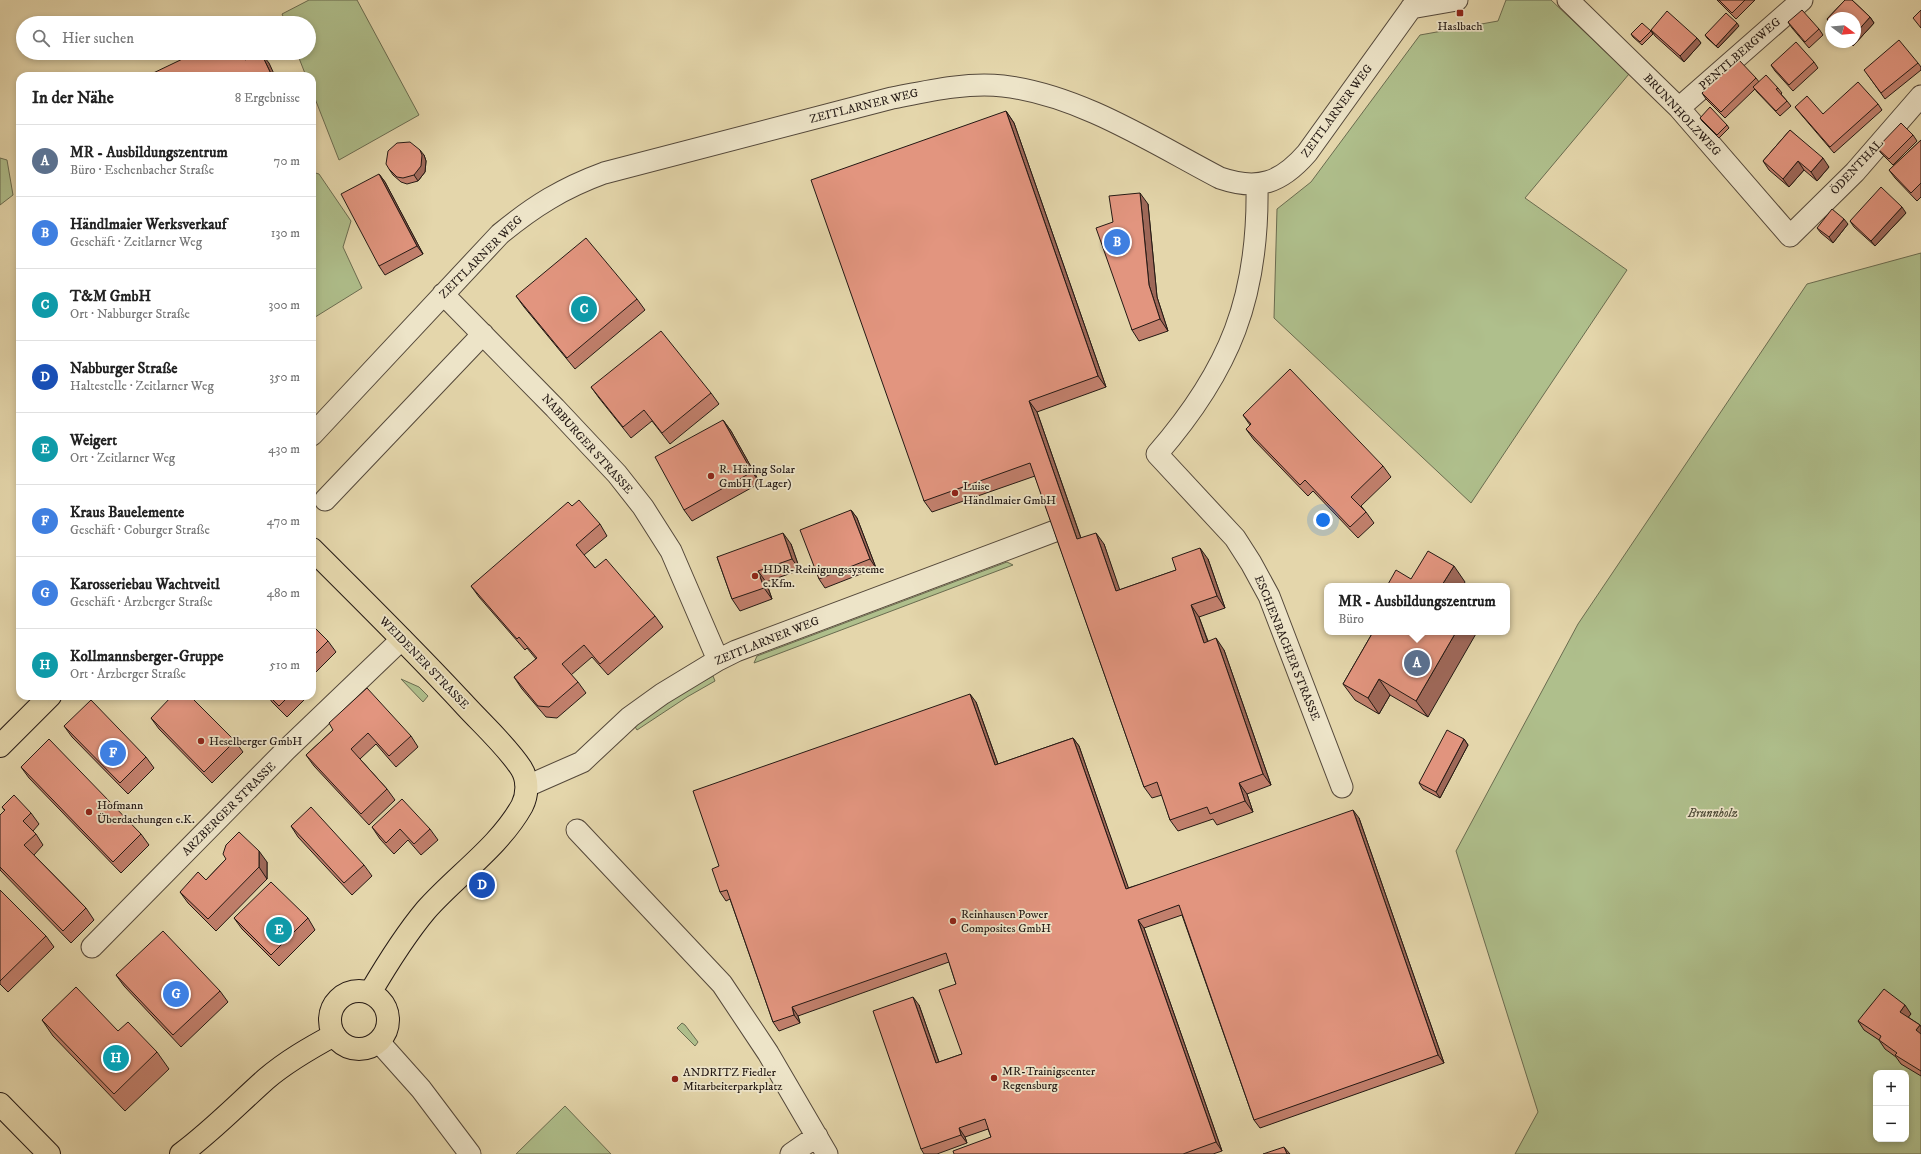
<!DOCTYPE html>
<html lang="de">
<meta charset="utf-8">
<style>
:root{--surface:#fff;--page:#f6f6f6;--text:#222;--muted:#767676;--line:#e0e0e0;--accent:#8f2418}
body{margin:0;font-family:"IM FELL DW Pica",serif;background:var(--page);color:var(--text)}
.controls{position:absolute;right:12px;bottom:12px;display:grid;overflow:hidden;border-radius:8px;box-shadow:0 2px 6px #0003}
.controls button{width:36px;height:36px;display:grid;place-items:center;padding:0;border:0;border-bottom:1px solid var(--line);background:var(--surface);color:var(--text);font:20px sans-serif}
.compass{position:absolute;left:1825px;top:12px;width:36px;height:36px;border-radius:50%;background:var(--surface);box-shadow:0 2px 6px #0003;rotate:106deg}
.you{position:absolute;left:1323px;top:520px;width:14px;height:14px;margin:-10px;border:3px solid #fff;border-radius:50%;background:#1a73e8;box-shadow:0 0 0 6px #1a73e833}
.badge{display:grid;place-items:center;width:26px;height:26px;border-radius:50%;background:var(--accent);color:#fff;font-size:13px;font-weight:700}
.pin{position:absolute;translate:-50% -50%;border:2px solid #fff;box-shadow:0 1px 4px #0006}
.popup{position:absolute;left:1324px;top:583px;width:186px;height:52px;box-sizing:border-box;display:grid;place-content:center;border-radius:8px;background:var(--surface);filter:drop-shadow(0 1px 3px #0005);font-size:13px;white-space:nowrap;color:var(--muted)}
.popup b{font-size:15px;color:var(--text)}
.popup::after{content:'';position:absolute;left:50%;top:100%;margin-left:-8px;border:8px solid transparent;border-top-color:var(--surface)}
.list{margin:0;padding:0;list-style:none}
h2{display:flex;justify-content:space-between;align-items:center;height:52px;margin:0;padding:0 16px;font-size:17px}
h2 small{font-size:13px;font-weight:400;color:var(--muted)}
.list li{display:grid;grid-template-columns:26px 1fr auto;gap:12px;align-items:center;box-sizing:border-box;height:72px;padding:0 16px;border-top:1px solid var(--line)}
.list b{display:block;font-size:15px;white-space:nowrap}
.list p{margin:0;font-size:13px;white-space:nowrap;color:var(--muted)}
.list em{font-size:13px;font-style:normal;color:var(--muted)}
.icon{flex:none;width:22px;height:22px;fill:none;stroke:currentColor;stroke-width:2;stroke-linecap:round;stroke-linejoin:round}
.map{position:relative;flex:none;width:1921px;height:1154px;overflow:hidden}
.search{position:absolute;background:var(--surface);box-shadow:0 2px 6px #0003;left:16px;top:16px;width:300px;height:44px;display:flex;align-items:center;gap:10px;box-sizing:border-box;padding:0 14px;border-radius:22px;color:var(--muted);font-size:15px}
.panel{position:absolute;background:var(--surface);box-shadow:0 2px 6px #0003;left:16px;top:72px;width:300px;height:628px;border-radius:12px}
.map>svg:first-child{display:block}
.green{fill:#afbf8c;stroke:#6a6c50;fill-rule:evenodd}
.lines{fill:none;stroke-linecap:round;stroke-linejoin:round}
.minor-casing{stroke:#54483a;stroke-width:23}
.major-casing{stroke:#241914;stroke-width:24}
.highway-casing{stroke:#241914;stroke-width:24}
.minor{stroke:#ede4c8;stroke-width:21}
.major{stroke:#e4d6ab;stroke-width:22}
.highway{stroke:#e4d6ab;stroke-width:22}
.wall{fill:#c2806d;stroke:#241914}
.shaded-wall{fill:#9e6859;stroke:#241914}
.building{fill:#e2957f;stroke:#241914}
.poi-dot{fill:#8f2418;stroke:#ede4c8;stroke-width:1.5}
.labels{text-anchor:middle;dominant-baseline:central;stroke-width:3.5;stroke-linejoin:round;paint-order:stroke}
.poi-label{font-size:12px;fill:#241914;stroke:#ede4c8;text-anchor:start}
.street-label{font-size:12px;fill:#241914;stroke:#ede4c8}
.park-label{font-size:12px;font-style:italic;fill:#4e4b38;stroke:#ede4c8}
</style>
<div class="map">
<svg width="1921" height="1154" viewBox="0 0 1921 1154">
<rect width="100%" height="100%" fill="#e4d6ab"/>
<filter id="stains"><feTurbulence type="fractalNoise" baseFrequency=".005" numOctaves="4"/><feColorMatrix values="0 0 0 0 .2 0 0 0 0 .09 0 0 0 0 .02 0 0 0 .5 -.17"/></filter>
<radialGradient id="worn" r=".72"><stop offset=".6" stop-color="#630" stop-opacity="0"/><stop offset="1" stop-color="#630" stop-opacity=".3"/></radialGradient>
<!-- green -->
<path class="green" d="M309 0H357L419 115 339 160 312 91V76H306L297 53H309V23H286L282 14Z
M1506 0H1551L1629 74 1525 198 1627 270 1471 503 1274 318 1277 209 1311 182 1420 35 1498 21Z
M0 158 7 160 13 195 0 205Z
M312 172 319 174 351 221 343 247 362 288 312 319Z
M1921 253V1154H1515L1538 1112 1456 851 1578 624 1807 284ZM1876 1073H1906V1139H1876Z
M1007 562 1013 565 754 663 757 656Z
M713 676 715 681 687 697 637 730 634 725 683 692Z
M401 679 419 687 428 696 423 702Z
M682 1023 685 1025 698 1042 695 1046 677 1028Z
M565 1106 611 1154H516Z"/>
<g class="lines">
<defs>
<path id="minor" d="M1568 0 1679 108 1790 236 1855 172 1921 96
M1411 8 1457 0
M1679 108 1802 0
M1257 185C1259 297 1230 370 1157 454L1235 538 1251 563 1269 596 1342 787
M443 294 555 408 617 474 643 507 671 551 718 660
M312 435 500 234C534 206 563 188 604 173L892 98C928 91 966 82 1003 86 1080 95 1153 143 1220 178 1258 191 1281 183 1307 153L1417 0
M325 500 483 334
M526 784H532L582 762 630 717 662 694 718 660 736 651 1055 531
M577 830 722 984 768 1053 827 1154
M92 947 286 750 402 639
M379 1042 421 1089 470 1154
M791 1154 817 1136"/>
<path id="major" d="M312 549C363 600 414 650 463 703 481 723 506 745 521 768 528 779 528 794 522 806 499 847 457 875 426 910 405 935 387 964 370 993
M0 746 50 696
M330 1020a29 29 0 1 1 58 0a29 29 0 1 1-58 0Z"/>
<path id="highway" d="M0 1104 49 1154
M181 1154C212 1131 238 1104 266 1079 287 1061 310 1048 334 1035"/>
</defs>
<!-- minor casing -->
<use href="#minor" class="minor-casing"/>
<!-- major casing -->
<use href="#major" class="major-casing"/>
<!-- highway casing -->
<use href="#highway" class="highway-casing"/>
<!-- minor -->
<use href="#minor" class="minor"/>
<!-- major -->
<use href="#major" class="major"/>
<!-- highway -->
<use href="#highway" class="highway"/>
</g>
<!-- wall -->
<path class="wall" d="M1717 0H1755L1736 19Z
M1845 0H1852L1870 17 1874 23 1853 46 1849 42H1855V18H1831V25L1827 19Z
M1788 22 1819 29 1823 35 1809 48 1792 28Z
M1739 26 1718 48 1707 38 1705 35Z
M1651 30 1697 38 1701 43 1684 62 1655 36Z
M1651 31 1653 34 1642 45 1633 37 1631 34Z
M1814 62 1818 68 1793 91 1775 71 1771 65Z
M1918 63 1921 67V70L1885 99 1868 75Z
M1756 78 1759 82 1778 88 1782 93 1781 94 1787 101 1791 106 1780 116 1757 92 1755 89 1725 118 1706 99 1702 93Z
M1878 104 1882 110 1834 153 1799 112 1795 107 1823 114Z
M1006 111 1014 123 1106 387 1037 412 1081 538 1104 544 1119 590 1208 559 1225 608 1199 617 1208 641 1224 650 1271 785 1247 794 1253 812 1217 825 1213 819 1178 831 1170 820 1162 795 1152 798 1144 787 1035 476 932 512 924 501Z
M1700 118 1727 125 1729 128 1719 138 1702 121Z
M1790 130 1829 167 1817 181 1804 170 1789 187 1769 170 1763 161Z
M1913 135 1917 141 1893 165 1881 153 1877 148Z
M1921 140V197L1917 201 1895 178 1889 170Z
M424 155 426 161 425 172 418 181 407 184 401 182 393 175 389 169Z
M379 174 385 182 423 254 385 275 379 266Z
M1148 204 1157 297 1168 331 1139 341 1132 330 1113 222Z
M1906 213 1875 246 1854 227 1850 221Z
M1848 224 1833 243 1821 233 1817 228Z
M516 296 637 299 645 310 575 369 524 307Z
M591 387 711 393 719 404 670 444 652 421 631 438 599 398Z
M1243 415 1383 466 1391 477 1361 506 1366 512 1374 523 1358 538 1313 491 1308 496 1254 440 1246 429 1250 425Z
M723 420 731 431 760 483 692 521 684 510Z
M572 506 600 524 607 536 584 555 595 568 655 616 663 627 608 675 592 657 571 675 578 682 586 693 557 718 546 717 522 689 514 677 536 659 527 648 525 650 479 597 471 586Z
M851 510 857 518 876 568 825 588 819 579Z
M791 544 800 570 766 582 772 599 740 611 732 599 717 557Z
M312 628 328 641 336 652 312 676Z
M1373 632 1428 717 1390 695 1379 714 1355 700 1343 684Z
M268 696H308L287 717 272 702Z
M976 702 998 764 1073 738 1079 746 1128 888 1359 818 1444 1063 1260 1128 1254 1120 1182 915 1144 928 1222 1151 1213 1154H954L991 1137 988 1129 965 1137 967 1143 937 1154H924L921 1149 919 1005 939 1062 962 1054 956 984 949 962 798 1016 800 1023 779 1031 773 1022 730 899 726 901 720 892 719 866Z
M151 718 235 741 243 752 212 783 159 729Z
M64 726 146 757 154 768 128 794 72 737Z
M333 730 411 736 418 747 396 767 376 744 360 759 387 789 395 800 369 825 314 766 306 755Z
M1464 739 1468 745 1440 798 1423 789 1419 783Z
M21 767 141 834 149 845 121 873 29 778Z
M2 807 31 813 39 824 33 831 36 834 43 845 34 855 86 908 94 920 71 943 0 870V815L5 811Z
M291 826 364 865 372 876 352 895 298 837Z
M372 827 430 829 438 840 421 855 408 840 394 854 380 839Z
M226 859 267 862V879L216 931 188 903 180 892 206 880Z
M0 890 46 936 54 947 8 992 0 984Z
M234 918H308L315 930 279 966 242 929Z
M116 975 220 991 228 1002 181 1047 124 986Z
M1911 1014 1908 1017 1920 1025 1921 1027V1076L1901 1064 1896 1057 1885 1049 1879 1040 1864 1030 1858 1021Z
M42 1020 157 1052 169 1069 125 1111 53 1036Z"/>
<!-- shaded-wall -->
<path class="shaded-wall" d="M1870 17 1874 23 1853 46 1851 42H1855V34Z
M1737 23 1739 26 1718 48 1716 46Z
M1697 38 1701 43 1684 62 1680 56Z
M242 53H244L253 71 245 60Z
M261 53 269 63 275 76H272Z
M1006 111 1014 123 1106 387 1098 376Z
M420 150 424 155 426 161 425 172 418 181 414 175Z
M1823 158 1829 167 1817 181 1811 172Z
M1798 161 1804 170 1789 187 1783 179Z
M379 174 385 182 423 254 417 246Z
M1140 193 1148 204 1157 297 1168 331 1160 319 1149 285Z
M1902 207 1906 213 1875 246 1871 241Z
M1844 219 1848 224 1833 243 1829 237Z
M1029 401 1037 412 1085 550 1077 539Z
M723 420 731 431 760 483 752 472Z
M851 510 857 518 876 568 870 559Z
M783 533 791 544 800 570 792 559Z
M1096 533 1104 544 1124 602 1116 591Z
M1200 548 1208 559 1225 608 1217 596Z
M1454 566 1465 582 1463 586H1443L1442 585Z
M758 571 766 582 772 599 764 588Z
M1191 605 1199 617 1212 654 1204 643Z
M1456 632H1477L1428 717 1416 701Z
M1216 638 1224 650 1271 785 1263 774Z
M1379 679 1390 695 1379 714 1368 698Z
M970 694 976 702 1001 773 995 765Z
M1073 738 1079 746 1132 898 1126 889Z
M1464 739 1468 745 1440 798 1436 792Z
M1239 783 1247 794 1253 812 1245 801Z
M1353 810 1359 818 1444 1063 1438 1055Z
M259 851 267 862V879L259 867Z
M1138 920 1144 928 1222 1151 1216 1142Z
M913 997 919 1005 942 1071 936 1063Z
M1905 1005 1911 1014 1906 1020 1900 1012Z
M792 1007 798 1016 800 1023 794 1015Z
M1920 1025 1921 1027V1037L1916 1030Z
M959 1128 965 1137 967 1143 961 1135Z
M1284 1147 1290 1154H1287Z"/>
<!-- building -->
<path class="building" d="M1719 0H1745L1732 13Z
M1845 0H1852L1870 17 1855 34V18H1831V23L1827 19Z
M1802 10 1819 29 1805 42 1788 22Z
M1921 10V28L1913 18Z
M1667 11 1697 38 1680 56 1651 30Z
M1726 13 1737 23 1716 46 1705 35Z
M1642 23 1651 31 1640 42 1631 34Z
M1899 40 1918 63 1881 93 1864 70Z
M1796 42 1814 62 1789 85 1771 65Z
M195 53H242L245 60 259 53H261L272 76H147Z
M1738 59 1756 78 1721 112 1702 93Z
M1766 75 1778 88 1776 89 1787 101 1776 111 1753 87Z
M1858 82 1878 104 1830 147 1795 107 1807 96 1823 114Z
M1710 107 1727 125 1717 135 1700 118Z
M1006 111 1098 376 1029 401 1077 539 1096 533 1116 591 1176 570 1172 558 1200 548 1217 596 1191 605 1204 643 1216 638 1263 774 1239 783 1245 801 1210 814 1207 807 1170 820 1157 782 1144 787 1030 463 924 501 811 180Z
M1901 123 1913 135 1889 159 1877 148Z
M1790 130 1823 158 1811 172 1798 161 1783 179 1763 161Z
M1921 140V183L1911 193 1889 170Z
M410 142 420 150 422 155 421 166 414 175 403 178 397 177 389 169 386 164 388 151 397 143Z
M379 174 417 246 379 266 341 194Z
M1881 187 1902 207 1871 241 1850 221Z
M1140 193 1149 285 1160 319 1132 330 1096 228 1113 222 1109 196Z
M1832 209 1844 219 1829 237 1817 228Z
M586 238 637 299 567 358 516 296Z
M661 331 711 393 662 433 644 410 623 427 591 387Z
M1290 369 1383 466 1351 497 1366 512 1350 527 1305 480 1300 485 1246 429 1251 424 1243 415Z
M723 420 752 472 684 510 655 457Z
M579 500 600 524 576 545 595 568 606 559 655 616 600 664 584 645 562 664 578 682 549 707 538 706 514 677 537 658 519 637 517 639 471 586 568 502 572 506Z
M851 510 870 559 819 579 800 530Z
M783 533 792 559 758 571 764 588 732 599 717 557Z
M1428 551 1454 566 1442 585 1444 586H1387L1396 570 1411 579Z
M314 627 328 641 312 657V628Z
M1373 632H1456L1416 701 1379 679 1368 698 1343 684Z
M367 688 411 736 389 756 368 733 351 749 387 789 361 814 306 755 333 730 329 723Z
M970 694 995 765 1073 738 1126 889 1353 810 1438 1055 1254 1120 1179 905 1138 920 1216 1142 1183 1154H954L953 1151 991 1137 985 1119 959 1128 961 1135 921 1149 873 1011 913 997 936 1063 962 1054 939 990 956 984 946 953 792 1007 794 1015 773 1022 727 890 720 892 712 869 719 866 693 791Z
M172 696H190L235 741 204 772 151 718Z
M269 696H289L279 706Z
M91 700 146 757 120 783 64 726Z
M1447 730 1464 739 1436 792 1419 783Z
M49 739 141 834 113 862 21 767Z
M14 795 31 813 23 821 36 834 24 845 86 908 63 931 0 867V815L5 810 2 807Z
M402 799 430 829 414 844 400 829 386 843 372 827Z
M311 807 364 865 344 883 291 826Z
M239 832 259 851V867L208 919 180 892 198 872 206 880 226 859 223 854 226 845Z
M271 882 308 918 271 955 234 918Z
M0 890 46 936 0 981Z
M163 931 220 991 173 1035 116 975Z
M76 987 118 1031 128 1022 157 1052 114 1094 42 1020Z
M1884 989 1905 1005 1900 1012 1920 1025 1916 1030 1921 1034V1071L1895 1055 1897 1053 1879 1040 1881 1036 1858 1021Z
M1284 1147 1287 1154H1263Z"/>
<!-- markers -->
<g class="poi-dot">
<rect x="1456" y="9" width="8" height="8" rx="2"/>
<circle cx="711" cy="476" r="4"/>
<circle cx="955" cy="493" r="4"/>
<circle cx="755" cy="576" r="4"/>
<circle cx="201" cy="741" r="4"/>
<circle cx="89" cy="812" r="4"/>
<circle cx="953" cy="921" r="4"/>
<circle cx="994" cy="1078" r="4"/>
<circle cx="675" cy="1079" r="4"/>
</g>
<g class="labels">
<!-- poi labels -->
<g class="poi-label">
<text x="1460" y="26" text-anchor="middle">Haslbach</text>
<text x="719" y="469">R. Häring Solar<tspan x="719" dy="14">GmbH (Lager)</tspan></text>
<text x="963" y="486">Luise<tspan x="963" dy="14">Händlmaier GmbH</tspan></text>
<text x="763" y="569">HDR-Reinigungssysteme<tspan x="763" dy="14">e.Kfm.</tspan></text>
<text x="209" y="741">Heselberger GmbH</text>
<text x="97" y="805">Hofmann<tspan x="97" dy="14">Überdachungen e.K.</tspan></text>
<text x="961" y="914">Reinhausen Power<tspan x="961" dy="14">Composites GmbH</tspan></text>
<text x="1002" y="1071">MR-Trainigscenter<tspan x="1002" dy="14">Regensburg</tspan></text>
<text x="683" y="1072">ANDRITZ Fiedler<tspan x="683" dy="14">Mitarbeiterparkplatz</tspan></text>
</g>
<!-- street labels -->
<g class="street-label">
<text transform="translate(1740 54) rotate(-41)">PENTLBERGWEG</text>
<text transform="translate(864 106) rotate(-14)">ZEITLARNER WEG</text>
<text transform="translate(1337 111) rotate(-54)">ZEITLARNER WEG</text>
<text transform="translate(1682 115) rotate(47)">BRUNNHOLZWEG</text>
<text transform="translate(1857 167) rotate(-47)">ÖDENTHAL</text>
<text transform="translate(481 257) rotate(-45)">ZEITLARNER WEG</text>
<text transform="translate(587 444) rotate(48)">NABBURGER STRASSE</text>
<text transform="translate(767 641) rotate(-22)">ZEITLARNER WEG</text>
<text transform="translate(1287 648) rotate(68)">ESCHENBACHER STRASSE</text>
<text transform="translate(424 663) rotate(46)">WEIDENER STRASSE</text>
<text transform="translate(229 809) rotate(-45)">ARZBERGER STRASSE</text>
</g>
<!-- park labels -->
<g class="park-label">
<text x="1713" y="813">Brunnholz</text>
</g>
</g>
<rect width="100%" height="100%" filter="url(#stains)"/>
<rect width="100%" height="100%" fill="url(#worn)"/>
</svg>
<div class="controls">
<button>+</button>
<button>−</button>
</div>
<svg class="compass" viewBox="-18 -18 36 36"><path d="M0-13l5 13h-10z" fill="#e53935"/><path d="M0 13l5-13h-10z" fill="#767676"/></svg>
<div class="you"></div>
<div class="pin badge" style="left:1417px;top:663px;background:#5c6f8a">A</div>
<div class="popup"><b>MR - Ausbildungszentrum</b>Büro</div>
<div class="pin badge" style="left:1117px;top:242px;background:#3f7fe0">B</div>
<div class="pin badge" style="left:584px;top:309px;background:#0f9aa8">C</div>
<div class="pin badge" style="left:482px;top:885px;background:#1a4fb4">D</div>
<div class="pin badge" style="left:279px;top:930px;background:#0f9aa8">E</div>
<div class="pin badge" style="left:113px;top:753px;background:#3f7fe0">F</div>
<div class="pin badge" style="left:176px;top:994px;background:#3f7fe0">G</div>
<div class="pin badge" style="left:116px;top:1058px;background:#0f9aa8">H</div>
<div class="search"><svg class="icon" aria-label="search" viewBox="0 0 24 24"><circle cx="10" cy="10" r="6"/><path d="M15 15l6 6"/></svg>Hier suchen</div>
<section class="panel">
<h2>In der Nähe<small>8 Ergebnisse</small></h2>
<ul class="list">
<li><span class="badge" style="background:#5c6f8a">A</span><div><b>MR - Ausbildungszentrum</b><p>Büro · Eschenbacher Straße</p></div><em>70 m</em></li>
<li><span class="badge" style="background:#3f7fe0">B</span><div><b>Händlmaier Werksverkauf</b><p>Geschäft · Zeitlarner Weg</p></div><em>130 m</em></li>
<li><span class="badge" style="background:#0f9aa8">C</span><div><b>T&amp;M GmbH</b><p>Ort · Nabburger Straße</p></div><em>300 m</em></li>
<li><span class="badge" style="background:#1a4fb4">D</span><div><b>Nabburger Straße</b><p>Haltestelle · Zeitlarner Weg</p></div><em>350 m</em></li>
<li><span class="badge" style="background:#0f9aa8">E</span><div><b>Weigert</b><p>Ort · Zeitlarner Weg</p></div><em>430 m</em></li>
<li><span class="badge" style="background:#3f7fe0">F</span><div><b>Kraus Bauelemente</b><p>Geschäft · Coburger Straße</p></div><em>470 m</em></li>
<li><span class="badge" style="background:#3f7fe0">G</span><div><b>Karosseriebau Wachtveitl</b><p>Geschäft · Arzberger Straße</p></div><em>480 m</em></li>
<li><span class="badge" style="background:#0f9aa8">H</span><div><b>Kollmannsberger-Gruppe</b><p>Ort · Arzberger Straße</p></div><em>510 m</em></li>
</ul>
</section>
</div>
